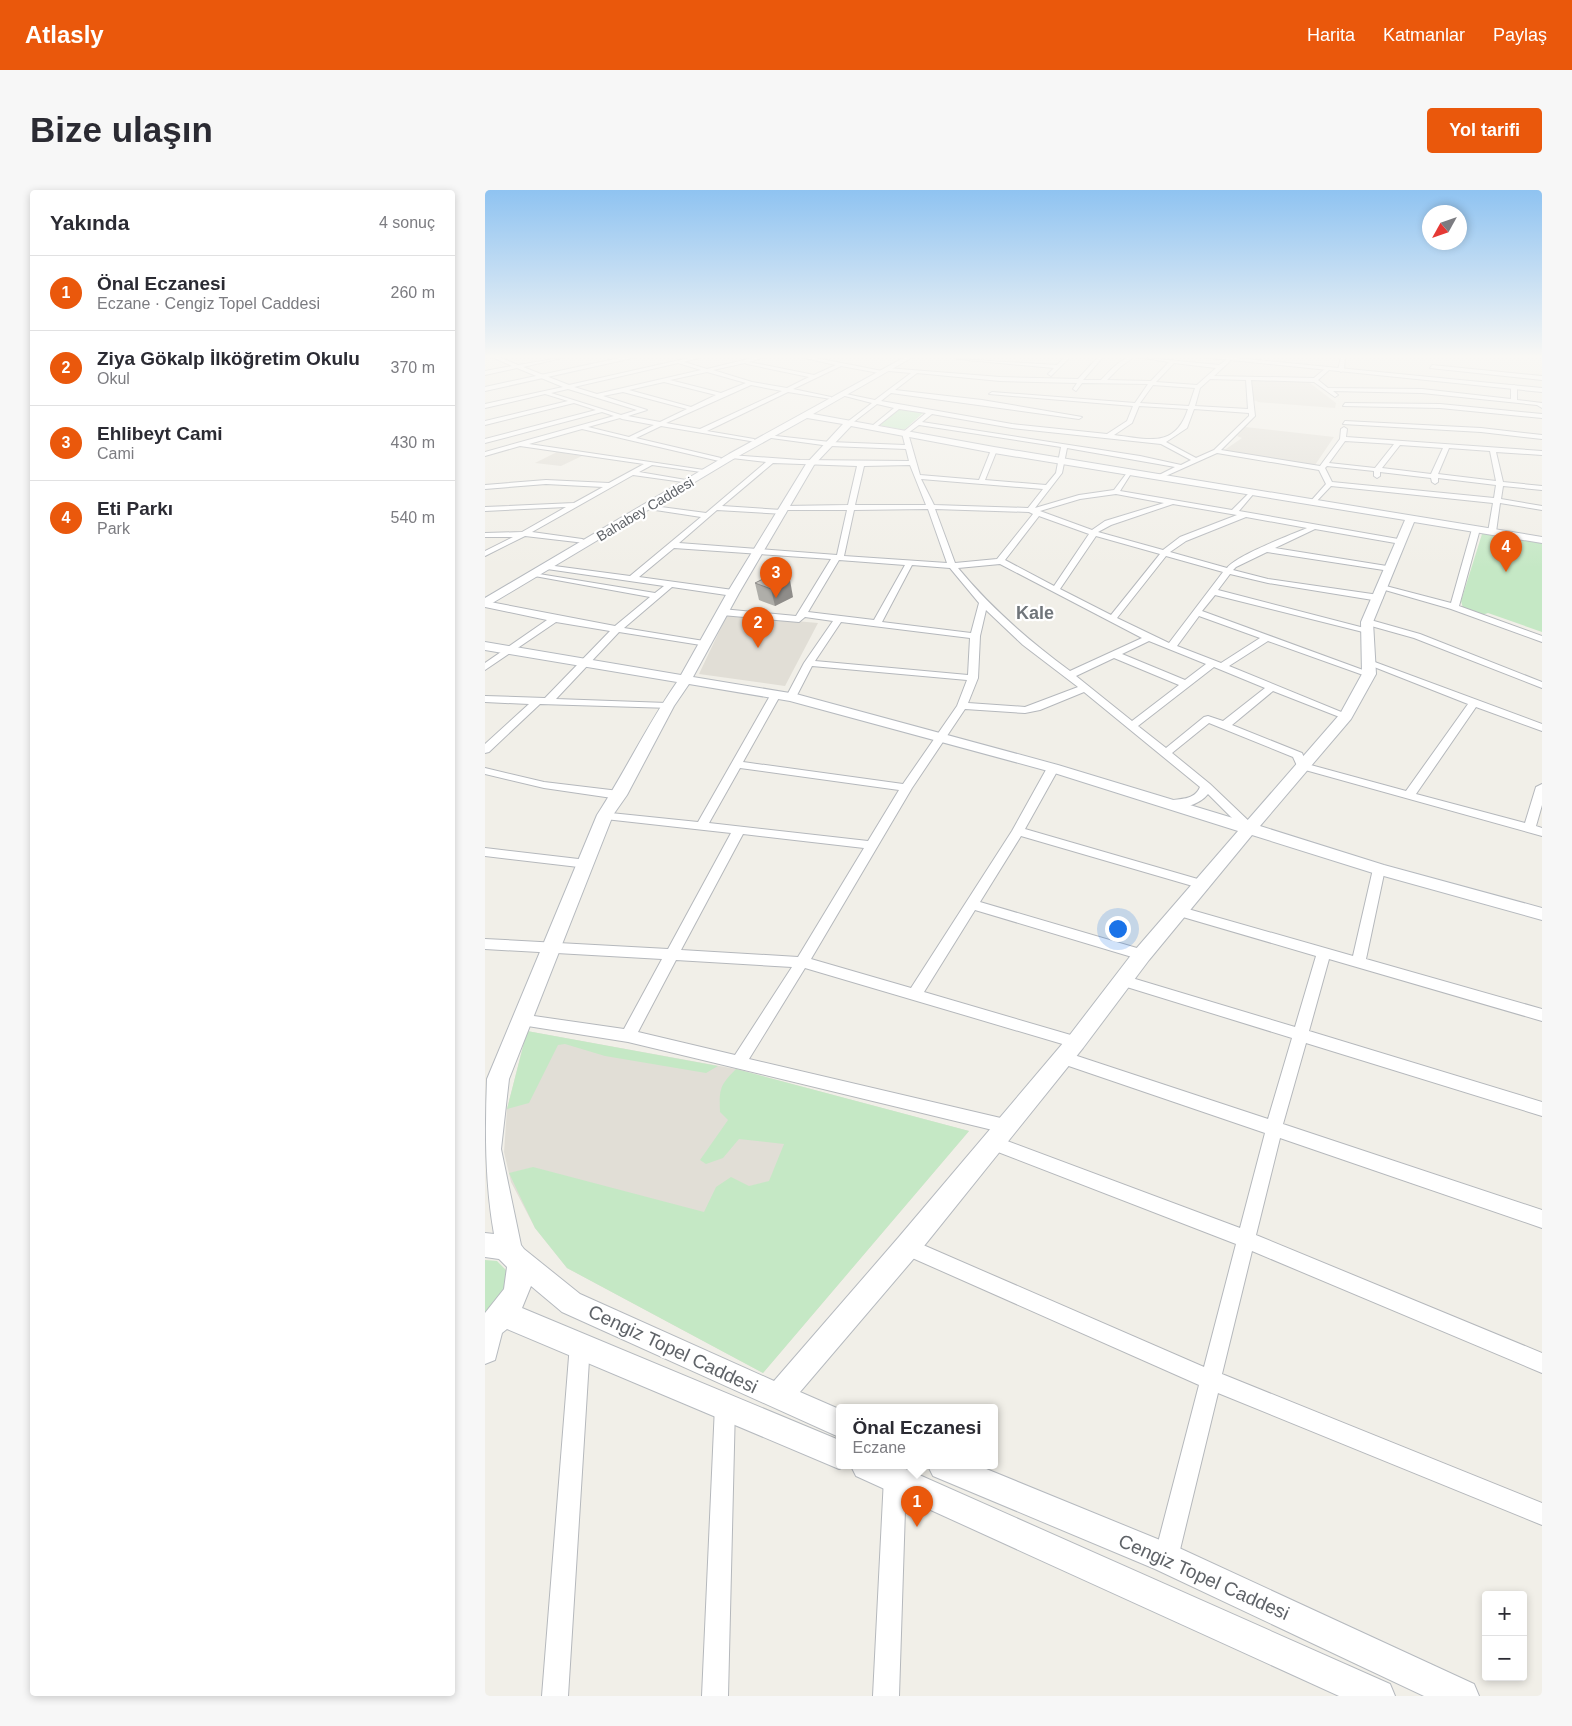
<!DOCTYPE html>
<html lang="tr">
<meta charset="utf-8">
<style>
:root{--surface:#fff;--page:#f7f7f7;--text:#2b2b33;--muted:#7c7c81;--line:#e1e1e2;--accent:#ea580c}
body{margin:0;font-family:Helvetica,sans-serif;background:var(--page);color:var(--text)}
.controls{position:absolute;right:15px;bottom:15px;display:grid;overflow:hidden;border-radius:5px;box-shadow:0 2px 8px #0003}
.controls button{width:45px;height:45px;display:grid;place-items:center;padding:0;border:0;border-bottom:1px solid var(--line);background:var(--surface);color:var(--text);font:25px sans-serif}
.compass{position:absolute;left:937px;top:15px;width:45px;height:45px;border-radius:50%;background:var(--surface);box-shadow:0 2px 8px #0003;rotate:230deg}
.you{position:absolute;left:632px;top:738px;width:18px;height:18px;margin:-12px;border:4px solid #fff;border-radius:50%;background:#1a73e8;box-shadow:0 0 0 8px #1a73e833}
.badge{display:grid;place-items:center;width:32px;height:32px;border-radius:50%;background:var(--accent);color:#fff;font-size:16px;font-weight:700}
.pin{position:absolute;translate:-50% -41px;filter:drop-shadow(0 1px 2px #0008)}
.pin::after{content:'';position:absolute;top:26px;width:18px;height:15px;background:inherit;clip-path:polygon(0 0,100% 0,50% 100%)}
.popup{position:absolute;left:351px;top:1214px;width:162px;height:65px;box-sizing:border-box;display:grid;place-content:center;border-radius:5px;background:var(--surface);filter:drop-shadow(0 1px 4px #0005);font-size:16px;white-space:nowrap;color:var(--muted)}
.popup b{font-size:19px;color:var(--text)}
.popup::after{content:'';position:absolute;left:50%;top:100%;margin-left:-10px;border:10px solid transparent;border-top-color:var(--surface)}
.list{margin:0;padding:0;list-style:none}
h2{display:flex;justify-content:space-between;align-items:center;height:65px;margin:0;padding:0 20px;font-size:21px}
h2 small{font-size:16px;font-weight:400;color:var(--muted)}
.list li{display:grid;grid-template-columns:32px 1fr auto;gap:15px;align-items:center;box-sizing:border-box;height:75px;padding:0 20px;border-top:1px solid var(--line)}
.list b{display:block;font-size:19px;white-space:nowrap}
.list p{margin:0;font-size:16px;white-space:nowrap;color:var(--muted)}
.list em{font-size:16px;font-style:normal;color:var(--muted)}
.map{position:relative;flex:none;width:1057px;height:1506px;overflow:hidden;border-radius:5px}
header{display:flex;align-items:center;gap:30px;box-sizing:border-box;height:70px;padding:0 25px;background:var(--accent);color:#fff}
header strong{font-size:24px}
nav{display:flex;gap:28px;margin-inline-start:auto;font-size:18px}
.intro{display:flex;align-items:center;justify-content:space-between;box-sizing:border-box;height:120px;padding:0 30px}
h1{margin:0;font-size:35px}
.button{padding:12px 22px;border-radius:5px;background:var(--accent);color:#fff;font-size:18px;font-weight:700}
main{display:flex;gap:30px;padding:0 30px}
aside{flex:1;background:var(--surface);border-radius:5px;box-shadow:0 2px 8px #0003}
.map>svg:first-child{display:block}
.education{fill:#e1ded6}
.green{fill:#c5e8c5}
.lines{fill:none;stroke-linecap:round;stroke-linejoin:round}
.street-casing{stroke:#b5b8bc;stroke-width:2}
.secondary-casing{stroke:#b6babf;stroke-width:2}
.street{fill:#fff;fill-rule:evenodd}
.secondary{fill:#fff;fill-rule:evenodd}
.wall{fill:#afaea9}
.shaded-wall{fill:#8f8d8a}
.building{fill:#cccac5;stroke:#8f8d8a}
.labels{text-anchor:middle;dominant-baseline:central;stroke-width:4.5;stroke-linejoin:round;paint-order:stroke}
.far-street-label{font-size:14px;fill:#5f6368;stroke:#fff}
.far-district-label{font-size:18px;font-weight:bold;fill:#70757a;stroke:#fff}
.near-street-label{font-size:19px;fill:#5f6368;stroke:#fff}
</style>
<header>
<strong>Atlasly</strong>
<nav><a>Harita</a><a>Katmanlar</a><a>Paylaş</a></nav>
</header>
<div class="intro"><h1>Bize ulaşın</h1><a class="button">Yol tarifi</a></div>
<main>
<aside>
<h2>Yakında<small>4 sonuç</small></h2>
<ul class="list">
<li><span class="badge">1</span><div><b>Önal Eczanesi</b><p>Eczane · Cengiz Topel Caddesi</p></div><em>260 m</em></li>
<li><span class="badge">2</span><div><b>Ziya Gökalp İlköğretim Okulu</b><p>Okul</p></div><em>370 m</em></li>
<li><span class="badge">3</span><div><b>Ehlibeyt Cami</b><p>Cami</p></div><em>430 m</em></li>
<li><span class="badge">4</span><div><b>Eti Parkı</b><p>Park</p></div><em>540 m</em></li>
</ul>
</aside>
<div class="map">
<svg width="1057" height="1506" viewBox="0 0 1057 1506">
<rect width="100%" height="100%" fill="#f1efe8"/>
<!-- education -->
<path class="education" d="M766 189 821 190 851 213 850 218 772 212 773 211 766 210Z
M760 237 849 247 830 275 738 261 757 248 752 246Z
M72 262 97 266 76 276 50 273Z
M242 425 333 433 300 496 214 484Z
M42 841 251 879 484 941 278 1183 82 1078 50 1038 26 992 19 962 22 919Z"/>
<!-- green -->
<path class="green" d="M415 218 439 222 419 240 393 235Z
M1003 343 1057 352V442L1003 423 997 425 978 418 976 411 997 344Z
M42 841 233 876 221 883 120 866 80 854 73 855 44 913 22 919Z
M251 879 484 941 278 1183 82 1078 50 1038 24 983 48 977 219 1022 231 997 246 987 264 996 284 991 299 954 254 949 238 968 221 974 215 970 243 930 235 922C234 899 235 895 251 879Z
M0 1070 12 1071 22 1081 20 1101 0 1123Z"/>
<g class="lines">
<defs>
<path id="street" d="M7 167H14L33 175 81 167 38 177 84 195 208 167H217L199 172 222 179 271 167H280L264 172 329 185 351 175 315 167H326L397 181 394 183 356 176 308 199 346 207V209L303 202 222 241 269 249 271 252 176 236 151 248 236 268 234 271 97 239 44 254 219 280 216 282 167 275 154 282 201 290 198 292 148 285 47 342 97 349 101 351 100 353 40 346 0 366V361L28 347H0V343L37 342 81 317 0 321V317L89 313 118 297 61 294 0 299V295L61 290 124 293 159 274 35 256 0 266V262L129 226 117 222 0 253V249L111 220 89 213 0 235V231L83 211 60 204 0 218V214L78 197 32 178 0 185V181L27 176ZM193 173 216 180 112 204 89 197ZM260 173 262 174 324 187 302 198 267 192 228 180ZM222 182 261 193 236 203 185 190ZM179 192 231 205 206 217 144 200ZM266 195 297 201 215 239 181 233ZM83 199 152 220 136 225 66 203ZM138 202 202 219 175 232 143 226 162 220 118 206ZM135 228 137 229 169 235 144 247 103 237Z
M580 167H585L566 186 563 184 569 178 472 169 572 175Z
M613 167H618L598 190H616C625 181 636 167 649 167L635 177 622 190 666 191 684 172 652 167 734 175 743 169 745 171 729 186 829 188 842 177 844 180 833 190 843 198 937 199 1026 209V197L1029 195 1032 197V210L1057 213V218L1052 215 937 203 848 201 853 205 850 207 829 192 766 190 770 226 736 260 835 276 855 249 856 239 859 237 862 239 861 247 1057 261V265L1011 262 1018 292 1057 296V300L1018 296 1016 309 1057 316V320L1015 313 1011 342 1007 344 1003 342 1008 313 846 296 829 314 825 312 841 294 834 280 732 263 674 289 672 286 690 277 582 258 577 283 550 318 594 305 629 300 644 280 647 282 635 301 747 320 767 300 770 302 754 321 919 350 920 352 916 354 830 339 790 358 908 377 909 379 905 381 782 362 751 377 748 380 783 389 894 405 898 408 894 411 783 393 745 384 733 400 887 440 882 443 730 405 717 421 889 484 881 486 783 451 744 476 866 526 861 529 857 528 788 501 747 535 817 563 822 574 921 601 983 514 879 473 887 471 1057 534V541L991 517 931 604 1040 633 1051 597 1057 594V615L1051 636 1057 638V646L813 578 808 567 724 533 687 563 725 594 768 635 770 638 764 642 760 641 723 604C714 615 696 620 683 617V611C695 608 709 611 715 597L599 502 555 520 540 523 480 519 427 598 326 769 426 798 527 641 562 578 568 575 574 578 540 639 723 692 724 695 723 698 718 699 536 646 495 712 662 761 664 765 662 769 657 770 490 720 439 802 596 848 599 852 596 856 591 858 320 778 264 869 520 929 526 931 528 936 526 941 520 943 143 852 30 834 28 830 30 826 35 824 139 839 177 769 0 759V749L183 759 246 643 120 629 114 625 116 622 213 632 286 504 291 501 296 504 258 572 418 594 472 516 482 490 327 476 310 509H302L301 507 319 473 348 431 320 427 314 432 237 425 233 422 237 419 311 426 346 369 189 358 154 387 248 400 252 403 248 406 187 397 139 438 219 451 222 452V456L134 442 71 509 182 513 187 516 186 518 55 514 4 562 0 563V554L44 514 0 512V506L60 508 125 441 71 432 0 480V473L62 430 0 417V411L130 436 165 407 44 385 48 383 170 403 179 396 62 379 58 377 62 375 145 386 216 327 164 319 160 317 161 315 221 323 281 272 247 268 245 265 315 270 424 271 421 259 345 256 279 247 282 245 345 252 420 255 417 243 441 223 414 219 389 239 387 236 409 218 392 214 366 234 361 233 387 213 356 205V203L390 210 426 183 404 181 402 178 515 187 593 189ZM689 173 731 178 712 195 671 192ZM432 183 515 191 592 193 588 199 591 201 597 193 663 194 650 213 507 202 504 204 648 216 642 231 622 244 527 234 396 211 406 203 594 229 597 227 497 210 410 200ZM725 189 761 190 763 219 710 216 715 198ZM668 195 710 198 704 216 655 213ZM654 216 703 219C690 259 663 249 629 245L647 233ZM709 219 764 223V226L729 260 711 268 681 252 702 238ZM447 224 527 238 676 254 706 270 696 275 655 266 437 232ZM434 235 576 257 571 283 561 295 500 290 512 260 509 258 506 260 494 290 435 285 423 243ZM860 251 909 254 890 278 844 273ZM915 255 958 258 946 284 897 278ZM964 258 1005 261 1011 291 953 284ZM288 273 372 276 363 315 299 316 295 318 299 320H362L352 365 194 353 232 320 300 324 301 322 297 320 237 316ZM425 275 441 315H370L379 276ZM842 276 889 281V286L892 288 895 286V282L946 288 947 292 950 294 953 292V288L1011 295 1009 308 847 292 840 278ZM436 289 558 299 543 318 449 315ZM631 304 679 313 620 331 607 340 555 321 595 309ZM688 314 752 325 695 347 678 360 613 342 626 335ZM443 319 462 373 359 366 369 320ZM450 319 544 322 548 324 512 369 470 373ZM554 326 604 344 569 396 520 370ZM761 327 822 338C803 346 752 365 742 378L685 362 701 351ZM611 346 675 364 626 425 575 399ZM681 366 738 382 684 453 632 428ZM354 370 420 375 389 430 323 422ZM515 374 657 448 585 481C543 450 506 418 473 378ZM427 375 465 378 494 413 486 443 397 432ZM501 420 538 455 593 497 540 517 483 513 493 488 495 446ZM714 426 775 448 736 473 692 456ZM356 432 485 448 483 485 330 471ZM664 451 721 474 700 490 637 464ZM629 468 694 495 647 531 591 486ZM729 477 780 498 738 531 723 526 719 527 681 558 653 536ZM255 578 414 600 383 651 224 633ZM258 644 379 658 313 767 196 760ZM191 770 307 777 250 865 153 842Z
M856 167H860L859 180 856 182 853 180Z
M947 175 1057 186V190L945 178Z
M860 213 955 214 1057 224V228L955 218 858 216Z
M860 231 996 238 1057 245V249L996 242 858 234Z
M991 337 995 339 974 416 1057 446V452L966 419 893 398 897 395 966 413 987 339Z
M882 429 935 444 1057 492V498L929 448 879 434V430Z
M0 578 59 592 134 601 140 605 134 609 59 598 0 584Z
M0 658 102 670 108 674 102 678 0 666Z
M894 675 900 679 881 769 1057 819V831L844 769 824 841 1057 912V926L821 853 798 934 1057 1020V1038L795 948 771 1045 1057 1163V1183L767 1061 737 1184 1057 1313V1335L733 1203 693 1368 689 1376 681 1380 673 1376 669 1368 714 1195 416 1063 413 1057 416 1051 422 1048 719 1177 751 1054 500 957 498 952 500 947 506 945 755 1038 780 943 572 872 569 867 572 862 577 861 783 929 807 848 632 794 630 790 632 786 637 785 810 837 831 766 691 725 689 722 696 717 868 766 888 679Z
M95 1144 102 1147 105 1154 83 1506H57L85 1154 88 1147Z
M240 1206 247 1209 250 1216 243 1506H217L230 1216 233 1209Z
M410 1277 418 1280 421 1288 414 1506H388L399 1288 402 1280Z"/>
<path id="secondary" d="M139 167H152L0 201V197Z
M420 167H428L328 224 509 257 1057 347V353L929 332 888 432 891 484 866 529 775 636 899 675 1057 718V730L888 683 767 645 664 770 598 858 431 1066 315 1202 354 1219V1247L77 1122 46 1096 37 1118 354 1250V1276H361L354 1279 22 1139 17 1143 10 1170 0 1174V1123L19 1099 22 1077 14 1069 0 1067V1043L9 1044C0 993 0 941 2 889L112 625C140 582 162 535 192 492L0 460V452L196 485 242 403 321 274 358 234 322 228 250 268 4 415 0 417V408L244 264ZM366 236 509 263 920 330 876 432 877 484 855 524 761 632 573 575 311 504 208 487 254 403 329 275ZM204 494 305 511 563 581 753 641 650 760 584 846 413 1048 289 1191 95 1104 39 1059 36 1055 16 959 24 889 128 625 142 605 189 516Z
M716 167H741L1057 198V202Z
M366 1276H414L905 1494 910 1506H854L371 1286Z
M443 1276H494L692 1357 989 1494 994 1506H939L670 1379 448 1286Z"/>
</defs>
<!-- street casing -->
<use href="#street" class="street-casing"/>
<!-- secondary casing -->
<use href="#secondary" class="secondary-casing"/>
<!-- street -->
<use href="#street" class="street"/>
<!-- secondary -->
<use href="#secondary" class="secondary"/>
</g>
<!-- wall -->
<path class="wall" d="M270 393 308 407 290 416 274 410Z"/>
<!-- shaded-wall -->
<path class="shaded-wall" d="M305 390 308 407 290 416 286 399Z"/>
<!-- building -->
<path class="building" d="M288 384 305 390 286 399 270 393Z"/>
<!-- sky -->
<linearGradient id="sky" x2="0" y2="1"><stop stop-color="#8fc3f1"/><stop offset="0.44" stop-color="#f9f8f5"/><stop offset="1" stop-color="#f9f8f5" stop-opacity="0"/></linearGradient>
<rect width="1057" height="378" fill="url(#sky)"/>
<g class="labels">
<!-- far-street labels -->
<g class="far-street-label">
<text transform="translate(160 319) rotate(-31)">Bahabey Caddesi</text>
</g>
<!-- far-district labels -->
<g class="far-district-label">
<text x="550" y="423">Kale</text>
</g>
<!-- near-street labels -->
<g class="near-street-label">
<text transform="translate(188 1159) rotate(25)">Cengiz Topel Caddesi</text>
<text transform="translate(719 1387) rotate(24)">Cengiz Topel Caddesi</text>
</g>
</g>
</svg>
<div class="controls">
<button>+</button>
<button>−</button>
</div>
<svg class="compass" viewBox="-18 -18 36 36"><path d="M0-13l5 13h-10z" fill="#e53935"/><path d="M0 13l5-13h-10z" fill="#7c7c81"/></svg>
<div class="you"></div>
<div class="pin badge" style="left:432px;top:1337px">1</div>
<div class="popup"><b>Önal Eczanesi</b>Eczane</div>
<div class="pin badge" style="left:273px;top:458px">2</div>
<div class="pin badge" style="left:291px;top:408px">3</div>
<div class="pin badge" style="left:1021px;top:382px">4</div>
</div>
</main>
